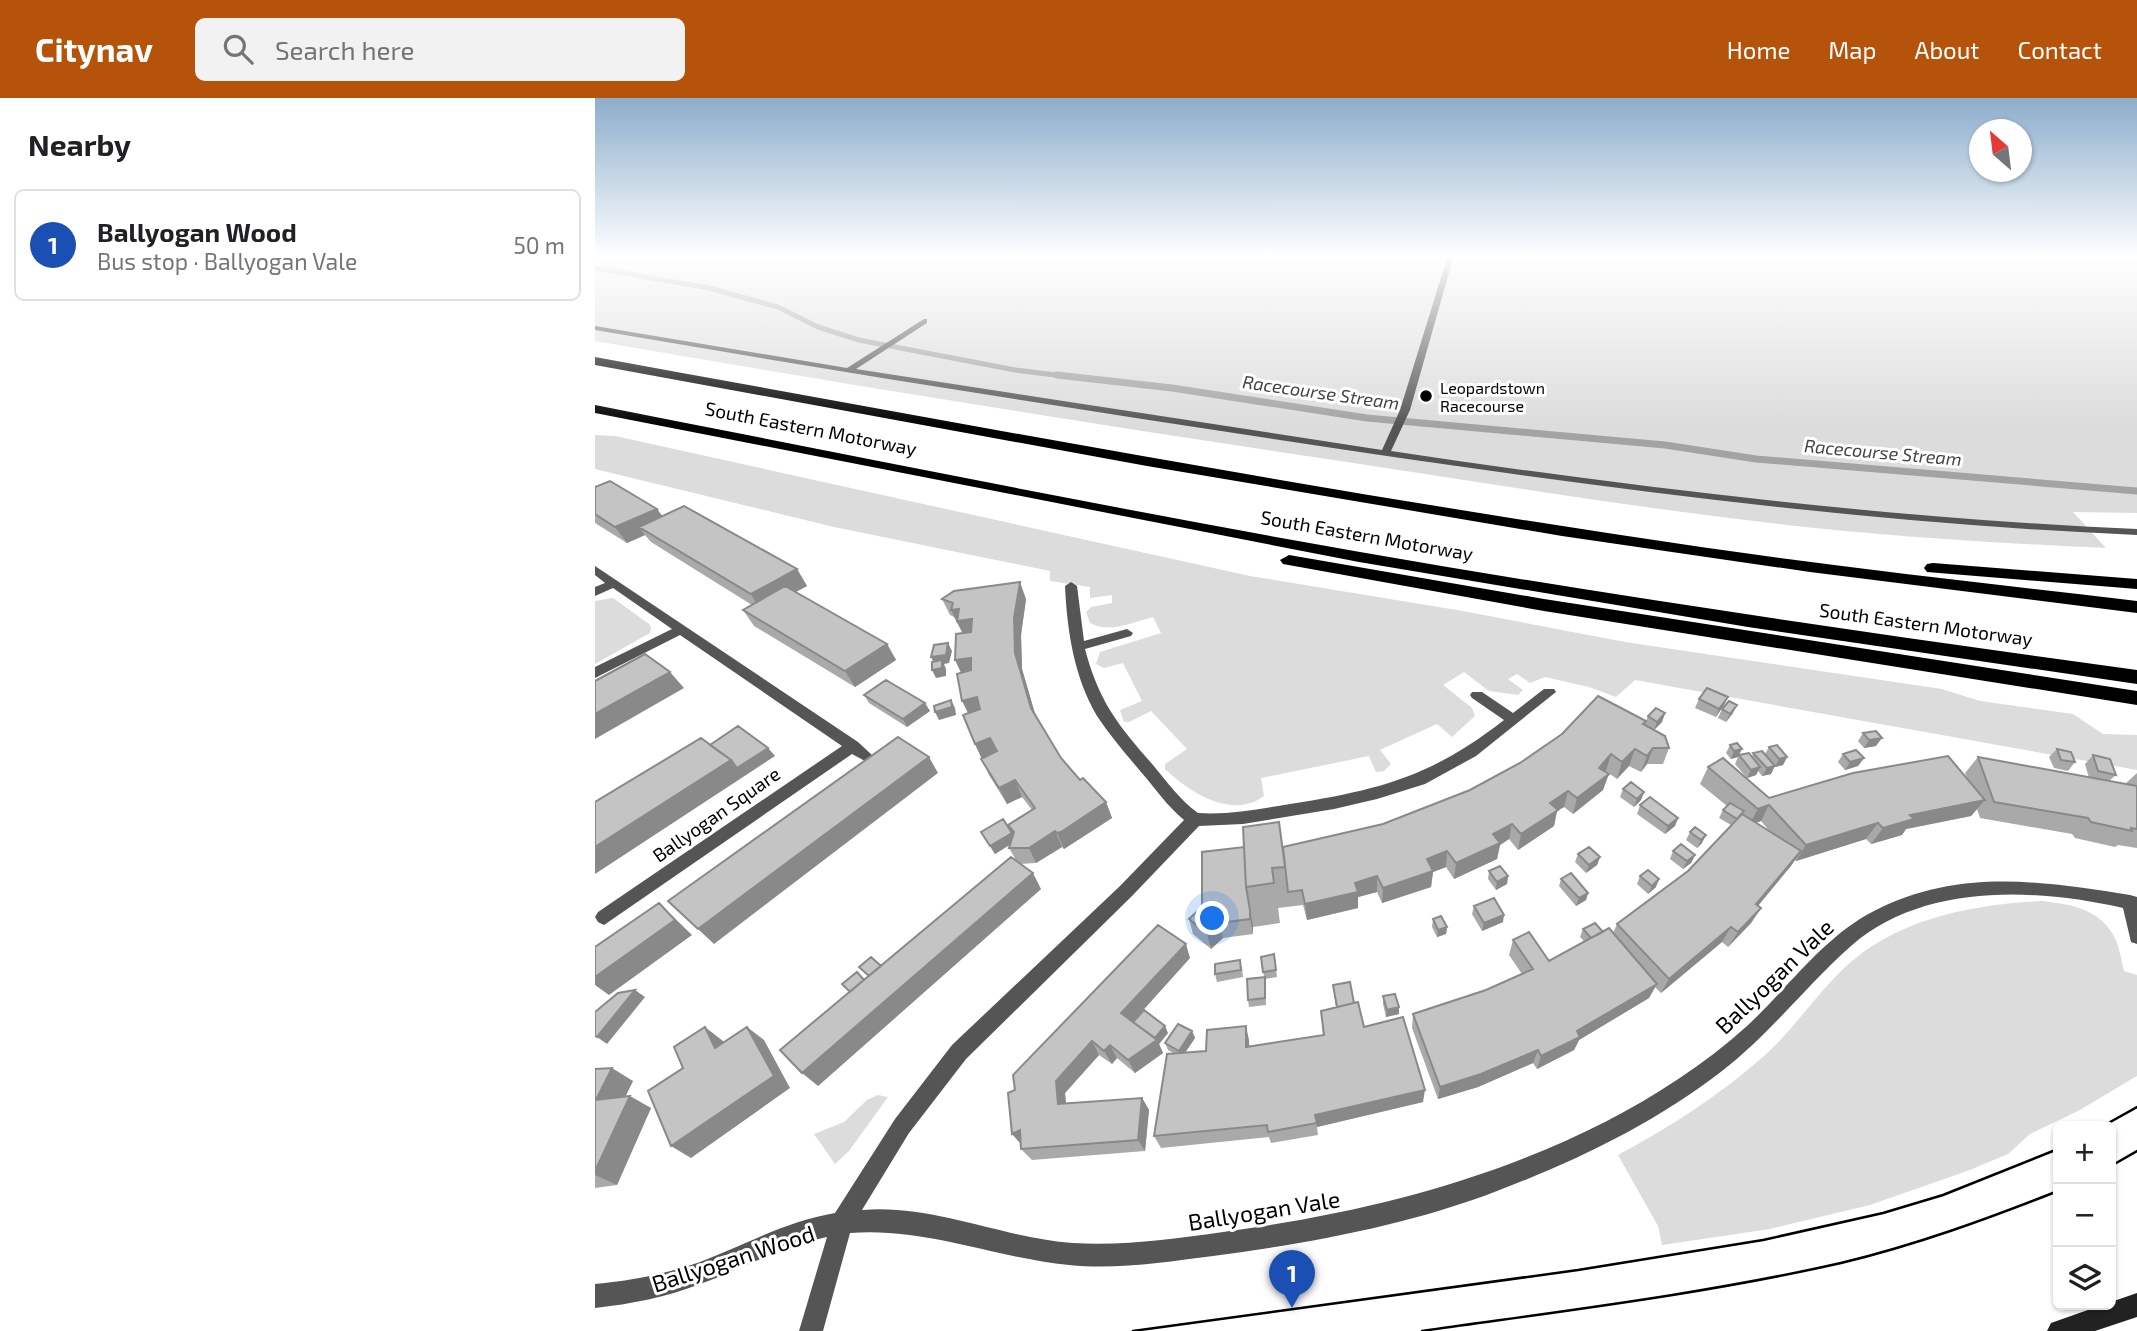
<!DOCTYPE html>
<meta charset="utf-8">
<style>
:root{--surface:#fff;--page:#f2f2f2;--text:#202124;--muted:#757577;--line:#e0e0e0;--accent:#b45309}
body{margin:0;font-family:"Exo 2",sans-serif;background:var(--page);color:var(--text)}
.controls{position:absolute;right:21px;bottom:21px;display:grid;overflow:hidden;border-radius:10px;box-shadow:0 2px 5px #0004}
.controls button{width:63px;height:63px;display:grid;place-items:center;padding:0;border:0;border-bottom:2px solid var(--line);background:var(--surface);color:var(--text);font:35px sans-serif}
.compass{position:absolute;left:1374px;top:21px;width:63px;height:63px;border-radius:50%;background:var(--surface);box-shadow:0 2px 5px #0004;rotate:332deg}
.you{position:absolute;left:618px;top:821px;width:24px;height:24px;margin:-18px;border:5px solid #fff;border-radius:50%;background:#1a73e8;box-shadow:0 0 0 10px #1a73e833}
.badge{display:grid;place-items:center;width:46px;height:46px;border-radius:50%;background:var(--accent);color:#fff;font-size:23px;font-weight:700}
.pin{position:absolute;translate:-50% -58px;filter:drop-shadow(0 2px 4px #0008)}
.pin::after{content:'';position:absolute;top:37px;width:24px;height:21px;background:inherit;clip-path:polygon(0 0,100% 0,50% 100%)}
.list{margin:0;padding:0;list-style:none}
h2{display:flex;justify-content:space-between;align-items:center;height:91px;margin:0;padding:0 28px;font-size:30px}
h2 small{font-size:23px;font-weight:400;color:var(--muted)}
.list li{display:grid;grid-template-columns:46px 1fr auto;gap:21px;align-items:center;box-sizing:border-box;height:112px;margin:0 14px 14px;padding:0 14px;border:2px solid var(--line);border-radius:10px}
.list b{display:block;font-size:26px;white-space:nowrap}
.list p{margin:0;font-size:23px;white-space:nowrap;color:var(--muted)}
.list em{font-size:23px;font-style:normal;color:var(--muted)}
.icon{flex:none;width:38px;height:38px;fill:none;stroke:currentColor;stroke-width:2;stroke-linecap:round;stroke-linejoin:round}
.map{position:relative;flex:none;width:1542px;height:1233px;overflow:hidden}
header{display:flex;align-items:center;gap:42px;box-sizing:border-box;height:98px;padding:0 35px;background:var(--accent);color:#fff}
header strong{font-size:33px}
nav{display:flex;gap:38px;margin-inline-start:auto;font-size:24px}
.search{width:490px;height:63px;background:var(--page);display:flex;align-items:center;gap:18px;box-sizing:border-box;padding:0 24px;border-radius:10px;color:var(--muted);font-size:26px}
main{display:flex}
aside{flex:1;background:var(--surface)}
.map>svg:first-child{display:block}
.green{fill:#dcdcdc}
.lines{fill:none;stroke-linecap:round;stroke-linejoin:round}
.stream-far1{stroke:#a3a3a3;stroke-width:5}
.stream{stroke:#a3a3a3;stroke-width:7}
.lane{fill:#555;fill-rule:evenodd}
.street{fill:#555;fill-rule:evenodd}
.secondary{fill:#222;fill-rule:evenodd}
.highway{fill:#000;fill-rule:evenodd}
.tram{stroke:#000;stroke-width:2.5}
.wall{fill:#a9a9a9;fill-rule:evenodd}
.shaded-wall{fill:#898989}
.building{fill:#c4c4c4;stroke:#898989;stroke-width:2}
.poi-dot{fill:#000;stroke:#fff;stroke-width:2.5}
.labels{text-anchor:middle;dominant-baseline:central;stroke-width:6;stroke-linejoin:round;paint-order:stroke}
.far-poi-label{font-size:16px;fill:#000;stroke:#fff;text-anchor:start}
.far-water-label{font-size:18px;font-style:italic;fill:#444;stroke:#fff}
.street-label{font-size:19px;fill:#000;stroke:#fff}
.near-street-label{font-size:23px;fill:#000;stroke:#fff}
</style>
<header>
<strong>Citynav</strong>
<div class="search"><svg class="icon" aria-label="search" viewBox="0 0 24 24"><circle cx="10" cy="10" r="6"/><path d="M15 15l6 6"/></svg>Search here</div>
<nav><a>Home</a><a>Map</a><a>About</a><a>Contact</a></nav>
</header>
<main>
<aside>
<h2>Nearby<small></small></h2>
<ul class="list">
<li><span class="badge" style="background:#1a4fb4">1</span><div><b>Ballyogan Wood</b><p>Bus stop · Ballyogan Vale</p></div><em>50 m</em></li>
</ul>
</aside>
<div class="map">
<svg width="1542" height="1233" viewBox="0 0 1542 1233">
<rect width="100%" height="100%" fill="#fff"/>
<!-- green -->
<path class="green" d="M0 157H1542V415L1478 414 1511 450C1399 445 1287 438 1175 425 1038 409 901 387 765 366 509 328 255 287 0 243Z
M0 337 20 338 655 478 868 513 1030 544 1347 591 1385 603 1478 616 1508 636 1542 637V672L1040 582 1021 599 994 589 950 579 935 585 922 576 913 581 928 592 923 597 894 593 869 574 848 587 877 610 880 618 857 639 842 626 785 652 796 666 789 673 781 674 774 658 666 680 669 698C637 722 594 694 570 671V666L592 651 556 613 534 624H529L525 612 547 603 528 565 509 570 501 566 505 554 566 535 558 519C539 524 514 536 495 525L491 514 496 509 517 505V497L495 500V489L455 483V473L239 429 0 371Z
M18 500 54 526 56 529 55 535 0 566V503Z
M1447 803C1473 806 1502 810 1517 835 1524 845 1526 861 1529 873L1542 877V978L1483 1013 1435 1036 1413 1056 1375 1072 1275 1107 1175 1131 1067 1147 1063 1128 1023 1057C1075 1029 1125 997 1169 958 1198 932 1220 898 1248 871 1300 821 1377 806 1447 803Z
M283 997 293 999 254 1053 240 1066 219 1036 249 1024 272 1002Z"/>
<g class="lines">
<!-- stream-far1 -->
<path class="stream-far1" d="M0 170 114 190 183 209 223 229 264 242 420 272 477 279"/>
<!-- stream -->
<path class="stream" d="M462 277 577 290 772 320 1070 347 1161 361 1542 393"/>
<!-- lane -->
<path class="lane" d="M853 157H859L815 312 796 353C1044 390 1292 420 1542 431V437C1263 425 993 388 718 347 478 311 239 273 0 232V228L252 270 329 221H332V225L261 271 787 352 805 312Z"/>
<!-- street -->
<path class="street" d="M0 468 263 644 277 657 275 661 270 663 257 656 9 827 3 824 0 819 3 814 247 648 85 537 0 580V569L77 531 18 490 0 498V489L10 485 0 477Z
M476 484 482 488 489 543 532 531 538 535 536 538 490 551C504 604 523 627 558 667 572 684 585 702 603 715 634 717 664 711 695 706 784 692 836 679 909 622L877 600 875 597 877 594H887L918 615 949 591H959L961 594 881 658 830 686 782 701 739 711 648 726 604 728 537 798 371 961 314 1035 267 1112C339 1106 407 1140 478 1145 528 1148 579 1141 628 1134 761 1116 890 1085 1010 1024 1060 998 1110 966 1152 928 1193 890 1228 839 1279 813 1363 770 1447 783 1535 797L1542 799V846L1536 844 1528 810C1440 790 1328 785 1256 848 1211 888 1175 936 1127 973 1060 1025 981 1063 902 1093 811 1128 714 1145 618 1158 571 1164 521 1172 474 1167 400 1160 331 1129 255 1135L228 1233H204L232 1139C185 1149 149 1170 105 1186 72 1199 36 1206 0 1210V1186C35 1183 71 1176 105 1164 152 1146 189 1124 240 1115L300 1021 357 947 525 788 589 722C572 708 560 690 546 674 531 656 515 638 502 618 479 579 472 532 470 488Z"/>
<!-- secondary -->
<path class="secondary" d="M1542 1195V1219L1500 1233H1452L1456 1225 1507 1207H1516V1204Z"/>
<!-- highway -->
<path class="highway" d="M0 259C368 326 736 395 1106 449 1251 470 1397 486 1542 503V515L1215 474 967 438 552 368 0 267Z
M0 307C255 357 509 409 765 454 1023 499 1282 536 1542 572V586L1153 529 764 464 0 315Z
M694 457 949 501 1542 593V607L949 513 688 466 685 462Z
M1338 465 1542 481V491L1332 474 1329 470 1332 466Z"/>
<!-- tram -->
<path class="tram" d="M1508 1028 1542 1009
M1516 1068 1542 1053
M538 1233 983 1172 1168 1142 1288 1115 1348 1097 1463 1051
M827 1233C967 1213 1109 1196 1246 1165 1321 1147 1392 1121 1463 1093"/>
</g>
<!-- wall -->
<path class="wall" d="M0 389 62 411 67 418 202 471 212 488 200 494 292 546 301 562 260 589 159 528 148 512 157 507 56 444 50 437 32 445 0 425Z
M347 501H431L426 537 427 571 440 616 466 660 485 682 511 704 517 720 472 749 469 751 467 749 441 765 425 766 446 791 223 988 269 882 273 878 264 869 286 868 421 762 414 750 415 746 400 756 386 734 417 735 413 727 437 712 427 699 412 706 394 677 380 646 373 616 366 575 368 535 359 519 355 517Z
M269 597 335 613 312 629 274 605Z
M1133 599 1129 607 1121 619 1100 610 1104 601Z
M1127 611 1138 615 1131 624 1123 620Z
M1070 615 1067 624 1059 632 1050 627 1074 650 1068 666H1052L1046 674 1034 668 1022 681 1011 673 1010 674 1008 692 978 716 969 709 962 713 959 728 923 752 914 741 905 747 902 761 859 781 851 769 838 774 836 789 787 805 782 794 763 799V810L712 822 708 807 683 810 685 825 658 829V827V836L628 840 616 851 598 836 594 821 688 749 788 726 1051 623 1053 618Z
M1268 635 1281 648 1269 650 1263 643Z
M1135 647 1144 657 1157 659 1158 655 1170 656 1174 649 1192 659 1188 667 1179 669 1176 676 1167 678 1163 673 1161 677 1152 680 1140 666 1143 659 1136 661 1131 655Z
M1462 651 1480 664 1473 673 1459 670 1454 659Z
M1248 656 1269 660 1263 668 1250 672 1243 664Z
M1498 657 1521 677 1514 683 1530 686 1542 675V750L1523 747 1520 749 1480 740 1477 736 1385 720 1382 711 1376 718 1311 731 1307 737 1276 746 1271 741 1201 763 1200 762 1163 808 1166 810 1156 825 1133 849 1127 844 1066 895 1060 889 1054 900 984 942 979 952 942 971 938 965 883 989 843 1001 817 930 818 916 891 892 927 876 914 857 918 842 954 863 990 844 985 839 988 831 1018 835 1022 826 1093 773 1136 727 1124 720 1128 712 1132 708 1105 686 1113 669 1174 700 1372 680 1370 675 1383 659 1494 680 1490 666ZM1166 723 1176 735 1160 725Z
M1028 691 1049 694 1046 702 1039 709 1025 699Z
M1045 707 1083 720 1080 728 1070 736 1042 716Z
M1100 729 1107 745 1102 750 1091 742 1095 734Z
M1078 753 1100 757 1096 765 1088 771 1075 761Z
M983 756 1005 759 1002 767 991 775 980 764Z
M894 773 913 778 912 786 901 792 893 781Z
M1045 778 1061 789 1053 796 1042 786Z
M966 781 993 795 991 802 981 808 964 788Z
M879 808 908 824 887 833 877 816Z
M838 821 852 829 851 836 842 839 837 829Z
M679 856 682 879 670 881 671 907 654 909 653 902 669 879 666 859Z
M595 860 538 923 573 935 564 946 568 955 540 975 522 960 517 966 504 957 470 995 471 1006 547 1000 554 1012 550 1053 437 1062 426 1051V1046L417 1036 420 992Z
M647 869 648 879 622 884 620 876Z
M738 887 759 905 769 929 828 1004 722 1029 723 1037 676 1045 674 1039 566 1050 559 1038 580 956 573 952 570 945 597 933 600 940 590 955 611 953 654 942V948L728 937 726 913 741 909Z
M788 898 804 909V916L791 919 788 906Z
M0 971 38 983 30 998 56 1010 22 1087 0 1090Z"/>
<!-- shaded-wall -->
<path class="shaded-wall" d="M62 411 73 426 44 429 50 437 32 445 20 429Z
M202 471 212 488 166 513 156 496Z
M425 484 431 501 426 537 427 571 443 626 436 610 420 555 419 520Z
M364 511 377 521 384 538 370 540 356 512Z
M353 545 357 553 354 565 349 566 351 571V578L341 580 337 572 340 567 336 559Z
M292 546 301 562 260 589 250 573Z
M376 560 383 576 368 579 360 562Z
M75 574 89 590 0 641V616Z
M382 599 389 615 375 619 367 603Z
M1133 599 1129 607 1121 619 1124 611Z
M356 602 360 610 361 617 344 622 340 614Z
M330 605 335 613 312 629 308 621Z
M1142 607 1138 615 1131 624 1135 616Z
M1070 615 1067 624 1059 632 1062 624Z
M395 640 403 657 388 663 380 646Z
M1287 640 1281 648 1269 650 1274 642Z
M173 650 180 658 0 776V749L136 662Z
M1058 650 1052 666 1046 674 1052 658Z
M1040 651 1034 668 1022 681 1027 664Z
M1147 651 1143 659 1136 661 1139 653Z
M1016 656 1011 673 999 686 1004 670Z
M334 659 343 675 119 846 103 831Z
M1192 659 1188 667 1180 669 1184 661Z
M1269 660 1263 668 1250 672 1255 664Z
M1180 668 1176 676 1167 678 1172 670Z
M1165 669 1161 677 1152 680 1156 672Z
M1014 676 1008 692 978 716 982 700Z
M420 682 427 699 412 706 404 690Z
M973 693 969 709 962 713 959 728 923 752 926 736 955 705Z
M1049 694 1046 702 1039 709 1042 701Z
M1390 702 1376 718 1311 731 1307 737 1276 746 1288 730 1315 717Z
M511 704 517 720 469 751 462 735Z
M1174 707 1166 723 1154 727 1163 711Z
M1083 720 1080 728 1070 736 1073 728Z
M1283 725 1271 741 1201 763 1211 747Z
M917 726 914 741 905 747 902 761 859 781 861 765 898 736Z
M460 733 467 749 441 765 434 750Z
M417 735 421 743 400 756 395 748Z
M1111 737 1107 745 1102 750 1106 742Z
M852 753 851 769 838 774 836 789 787 805 788 790 832 761Z
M1206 753 1196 768 1151 822 1161 806Z
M1100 757 1096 765 1088 771 1092 763Z
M1005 759 1002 767 991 775 994 767Z
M438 775 446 791 223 988 207 975Z
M782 778V794L763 799V810L712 822 710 806 760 785Z
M913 778 912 786 901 792 902 784Z
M1064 781 1061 789 1053 796 1057 788Z
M993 795 991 802 981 808 984 800Z
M64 805 97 837 14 897 0 887V879Z
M1166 810 1156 825 1133 849 1143 834Z
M655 812 658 827V836L655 821Z
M909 817 908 824 887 833 889 825Z
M624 825 628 840 616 851 612 836Z
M852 829 851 836 842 839 843 832Z
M1136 829 1127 844 1066 895 1074 881Z
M591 846 595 860 533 929 526 915Z
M1062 886 1054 900 984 942 979 952 942 971 946 958 982 933Z
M40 892 50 899 12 946 2 939Z
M804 909V916L791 919 792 912Z
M570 928 573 935 564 946 568 955 540 975 533 962 557 943Z
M651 928 654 942 655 962 651 949Z
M110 929 128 943 138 963 120 950Z
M152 929 169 942 195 990 96 1060 76 1048Z
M597 933 600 940 587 959 584 953Z
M497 943 504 957 470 995 472 1019 463 1006 461 983Z
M515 947 522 960 517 966 509 953Z
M943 952 938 965 883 989 843 1001 845 989Z
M17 970 38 983 23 1014 1 1002Z
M830 992 828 1004 722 1029 720 1017Z
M35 998 56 1010 22 1087 0 1077V1073Z
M547 1000 554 1012 550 1053 543 1042Z
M425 1032 427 1047 417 1036Z"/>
<!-- building -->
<path class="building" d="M15 383 62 411 20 429 0 416V389Z
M89 408 202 471 156 496 44 429Z
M425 484 419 520 420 555 436 610 466 660 485 682 488 680 511 704 466 734 462 735 460 733 434 750H414L419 734 413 727 440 710 420 682 404 690 386 661 402 653 395 640 380 646 368 617 385 611 382 599 367 603 362 576 376 572V560L360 562 361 536 376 534 377 521 362 523 364 511 356 512 358 505 347 501 359 493Z
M190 488 292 546 250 573 148 512Z
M353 545 351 557 336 559 339 547Z
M50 556 75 574 0 616V583Z
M347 562V570L337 572V564Z
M291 582 330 605 308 621 269 597Z
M1112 590 1133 599 1124 611 1104 601Z
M1003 598 1051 623 1048 626 1070 638 1074 650H1058L1052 658 1040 651 1027 664 1016 656 1004 670 1014 676 982 700 973 693 955 705 963 712 926 736 917 726 898 736 905 745 861 765 852 753 832 761 838 773 788 790 782 778 760 785 763 794 710 806 707 792 693 794 688 749 788 726 875 692 925 665 967 636Z
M356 602 357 609 340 614 339 608Z
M1134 603 1142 607 1135 616 1127 611Z
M1061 610 1070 615 1062 624 1053 618Z
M143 628 173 650 142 670 136 662 115 647Z
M1281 633 1287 640 1274 642 1268 635Z
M303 639 334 659 103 831 73 803Z
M106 640 136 662 0 749V704Z
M1142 645 1147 651 1139 653 1135 647Z
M1182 647 1192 659 1184 661 1174 649Z
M1462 651 1476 654 1480 664 1466 662Z
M1261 652 1269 660 1255 664 1248 656Z
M1167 653 1180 668 1172 670 1158 655Z
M1154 655 1165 669 1156 672 1144 657Z
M1498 657 1515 661 1521 677 1503 673Z
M1353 658 1390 702 1315 717 1319 721 1288 730 1283 725 1211 747 1174 707 1163 711 1113 669 1128 660 1174 700 1258 675Z
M1383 659 1542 688V731L1536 730 1537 733 1496 724 1493 720 1399 704Z
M1036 684 1049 694 1042 701 1028 691Z
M1055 699 1083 720 1073 728 1045 707Z
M1135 705 1149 713 1142 721 1128 712Z
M1147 716 1206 753 1161 806 1166 810 1143 834 1136 829 1074 881 1022 826 1093 773Z
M408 721 417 735 395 748 386 734Z
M684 724 690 769 677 770 679 785 651 789 648 729Z
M1100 729 1111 737 1106 742 1095 734Z
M1086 746 1100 757 1092 763 1078 753Z
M649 749 651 789 655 812V821L624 825 612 836 594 821 607 809V754Z
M994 749 1005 759 994 767 983 756Z
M416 759 438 775 207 975 185 952Z
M905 768 913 778 902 784 894 773Z
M1053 772 1064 781 1057 788 1045 778Z
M976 775 993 795 984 800 966 781Z
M899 800 909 817 889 825 879 808Z
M64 805 80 822 0 879V849Z
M846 818 852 829 843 832 838 821Z
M1000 825 1008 834 996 840 988 831Z
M563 827 591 846 526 915 562 942 533 962 515 947 509 953 497 943 461 983 463 1006 547 1000 543 1042 426 1051 425 1032 417 1036 413 995 420 992 418 977Z
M1014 830 1062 886 982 933 985 939 946 958 943 952 886 976 845 989 818 916 891 892 938 871 918 842 934 834 954 863Z
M679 856 681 872 668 874 666 859Z
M276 859 286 868 274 878 264 869Z
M645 862 646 872 620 876V866Z
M262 874 269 882 255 894 247 886Z
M670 879V900L653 902 652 881Z
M755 884 759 905 742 909 738 887Z
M40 892 2 939 0 938V914L23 895Z
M800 896 804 909 792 912 788 898Z
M763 904 769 929 808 919 830 992 720 1017 722 1025 673 1034 672 1027 559 1038 572 956 611 953 612 932 651 928V949L729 937 726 913Z
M549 912 570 928 560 940 538 924Z
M583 926 597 933 584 953 570 945Z
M110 929 120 950 152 929 179 978 76 1048 53 993 88 970 79 949Z
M17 970 1 1002 35 998 0 1073V971Z"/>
<!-- sky -->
<linearGradient id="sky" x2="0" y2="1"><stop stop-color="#8cadcc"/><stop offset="0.48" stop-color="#fff"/><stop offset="1" stop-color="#fff" stop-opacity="0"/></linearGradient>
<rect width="1542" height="329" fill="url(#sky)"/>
<!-- markers -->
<circle class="poi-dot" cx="831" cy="298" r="7"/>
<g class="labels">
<!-- far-poi labels -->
<g class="far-poi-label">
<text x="845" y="289">Leopardstown<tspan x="845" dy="18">Racecourse</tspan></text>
</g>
<!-- far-water labels -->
<g class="far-water-label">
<text transform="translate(726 294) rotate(8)">Racecourse Stream</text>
<text transform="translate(1288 354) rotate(5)">Racecourse Stream</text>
</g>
<!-- street labels -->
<g class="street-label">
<text transform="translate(216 330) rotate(11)">South Eastern Motorway</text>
<text transform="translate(772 437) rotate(10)">South Eastern Motorway</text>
<text transform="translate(1331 526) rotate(8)">South Eastern Motorway</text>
<text transform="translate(121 716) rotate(-35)">Ballyogan Square</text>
</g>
<!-- near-street labels -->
<g class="near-street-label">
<text transform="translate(1179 878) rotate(-44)">Ballyogan Vale</text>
<text transform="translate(669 1112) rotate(-9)">Ballyogan Vale</text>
<text transform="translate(138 1160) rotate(-18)">Ballyogan Wood</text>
</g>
</g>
</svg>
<div class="controls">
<button>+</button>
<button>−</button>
<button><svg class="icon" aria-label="layers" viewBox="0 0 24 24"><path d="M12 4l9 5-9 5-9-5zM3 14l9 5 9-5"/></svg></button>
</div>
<svg class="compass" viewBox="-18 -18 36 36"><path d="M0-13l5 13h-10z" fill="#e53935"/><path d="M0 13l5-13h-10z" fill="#757577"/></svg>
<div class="you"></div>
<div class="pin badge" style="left:697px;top:1210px;background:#1a4fb4">1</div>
</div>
</main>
